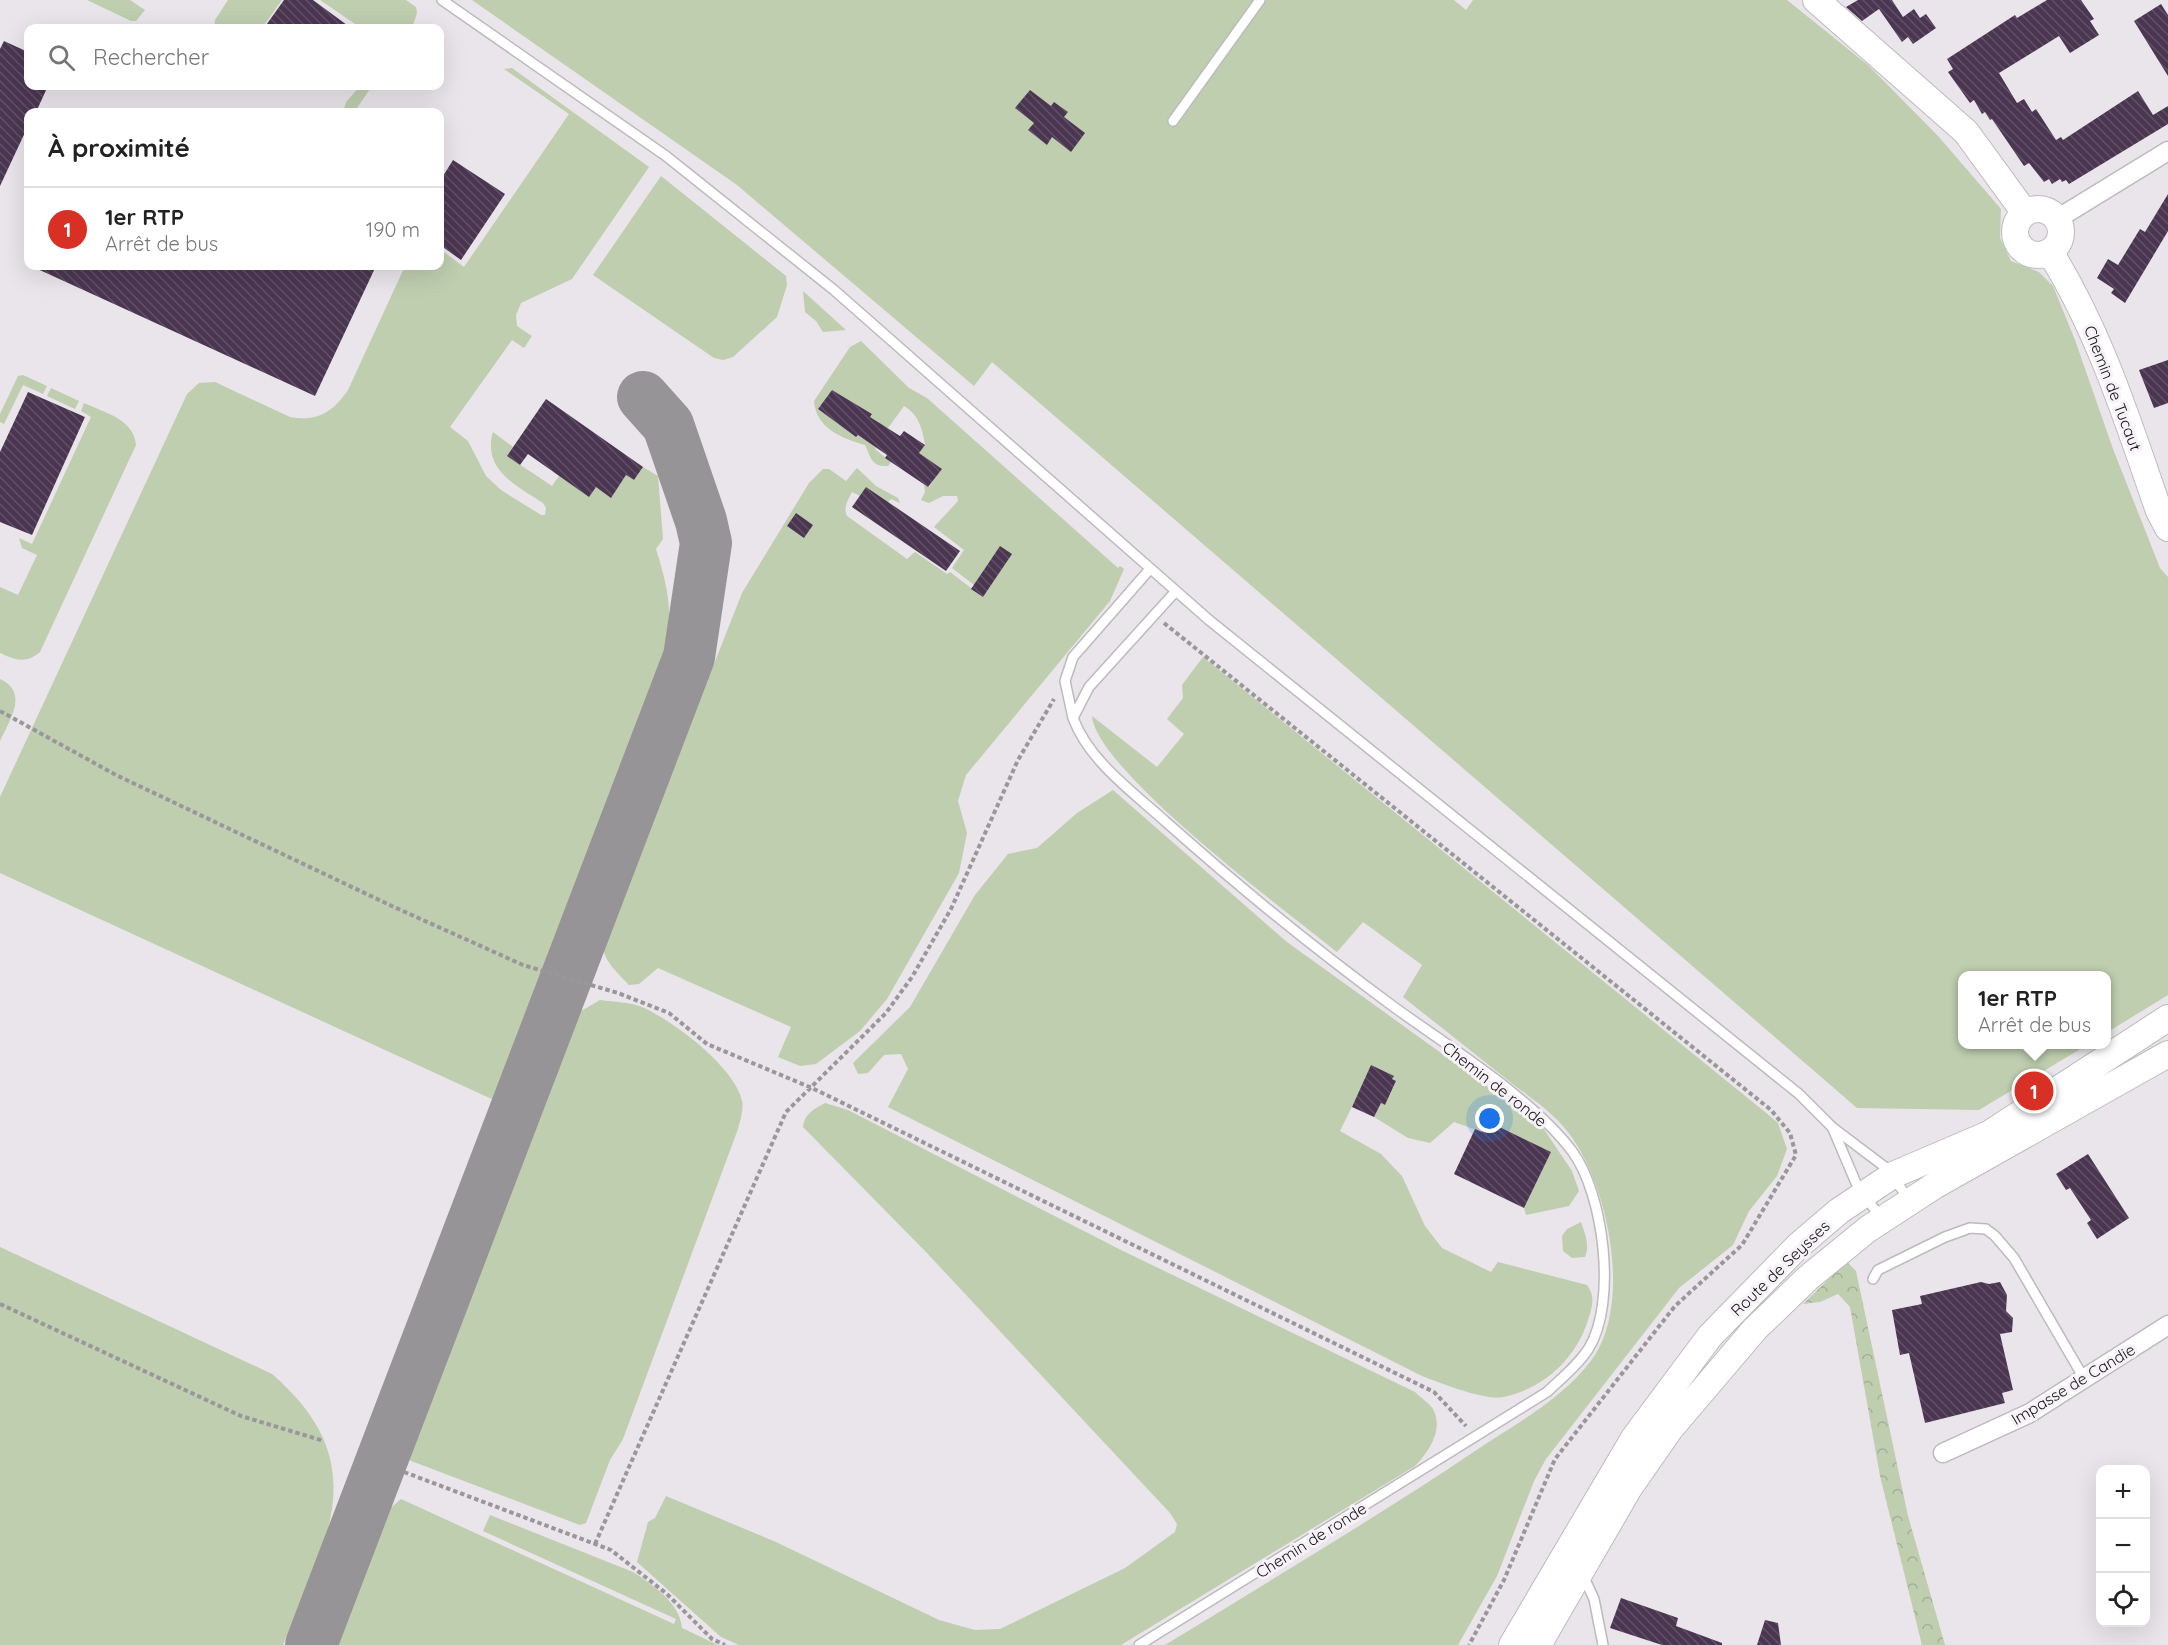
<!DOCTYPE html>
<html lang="fr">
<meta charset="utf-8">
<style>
:root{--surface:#fff;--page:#f6f6f6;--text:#222;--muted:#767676;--line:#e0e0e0;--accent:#d93025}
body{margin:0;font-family:Quicksand,sans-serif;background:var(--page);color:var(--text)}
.controls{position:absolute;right:18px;bottom:18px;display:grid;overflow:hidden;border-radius:12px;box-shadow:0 6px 24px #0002}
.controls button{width:54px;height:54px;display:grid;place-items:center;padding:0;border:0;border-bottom:2px solid var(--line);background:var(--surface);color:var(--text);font:30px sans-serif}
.you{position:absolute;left:1490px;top:1119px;width:21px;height:21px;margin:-15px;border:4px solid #fff;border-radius:50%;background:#1a73e8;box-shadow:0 0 0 9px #1a73e833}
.badge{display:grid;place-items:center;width:39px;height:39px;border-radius:50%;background:var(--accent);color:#fff;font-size:20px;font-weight:700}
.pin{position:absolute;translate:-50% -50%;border:3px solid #fff;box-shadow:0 2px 6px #0006}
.popup{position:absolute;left:1958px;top:971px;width:153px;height:78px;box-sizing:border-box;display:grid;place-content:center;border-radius:12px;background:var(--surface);filter:drop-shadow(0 2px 4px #0005);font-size:20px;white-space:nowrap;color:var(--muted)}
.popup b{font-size:22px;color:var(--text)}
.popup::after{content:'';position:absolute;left:50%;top:100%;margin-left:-12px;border:12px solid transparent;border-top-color:var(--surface)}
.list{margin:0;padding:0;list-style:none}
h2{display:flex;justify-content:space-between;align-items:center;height:78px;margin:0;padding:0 24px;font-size:26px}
h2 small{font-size:20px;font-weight:400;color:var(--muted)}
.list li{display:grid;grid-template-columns:39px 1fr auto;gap:18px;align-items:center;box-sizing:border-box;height:84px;padding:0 24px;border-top:2px solid var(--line)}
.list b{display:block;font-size:22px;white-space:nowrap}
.list p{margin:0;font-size:20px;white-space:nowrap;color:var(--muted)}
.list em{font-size:20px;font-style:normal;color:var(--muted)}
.icon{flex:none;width:33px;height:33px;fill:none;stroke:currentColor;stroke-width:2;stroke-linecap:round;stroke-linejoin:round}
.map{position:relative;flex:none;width:2168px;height:1645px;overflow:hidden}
.search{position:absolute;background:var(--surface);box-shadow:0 6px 24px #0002;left:24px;top:24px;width:420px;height:66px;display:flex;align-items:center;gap:15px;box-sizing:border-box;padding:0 21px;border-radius:12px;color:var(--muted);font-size:22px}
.panel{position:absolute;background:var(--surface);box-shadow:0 6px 24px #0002;left:24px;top:108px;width:420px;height:162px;border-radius:12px}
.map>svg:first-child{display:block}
.green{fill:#beceaf;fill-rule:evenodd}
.forest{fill:url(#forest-crowns)}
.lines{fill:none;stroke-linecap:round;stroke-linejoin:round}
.taxiway{stroke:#979498;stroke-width:52}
.building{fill:url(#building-back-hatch)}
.service-casing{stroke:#bdbabe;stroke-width:12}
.minor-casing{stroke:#bdbabe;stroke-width:21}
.secondary-casing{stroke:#bdbabe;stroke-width:28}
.path{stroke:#9a979b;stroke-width:4;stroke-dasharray:4.5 3;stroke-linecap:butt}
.service{stroke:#fff;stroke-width:9}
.minor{stroke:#fff;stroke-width:18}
.secondary{stroke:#fff;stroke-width:26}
.labels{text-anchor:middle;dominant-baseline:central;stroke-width:6;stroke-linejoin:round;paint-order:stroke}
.street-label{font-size:16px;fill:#161517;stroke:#f6f2f7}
</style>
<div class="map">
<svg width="2168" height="1645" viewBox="0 0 2168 1645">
<defs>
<pattern id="forest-crowns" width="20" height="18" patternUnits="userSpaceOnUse" patternTransform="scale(1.5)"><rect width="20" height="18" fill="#beceaf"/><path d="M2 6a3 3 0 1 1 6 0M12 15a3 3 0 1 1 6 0" fill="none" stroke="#a3b096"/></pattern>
<pattern id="building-back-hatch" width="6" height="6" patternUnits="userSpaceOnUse" patternTransform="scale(1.5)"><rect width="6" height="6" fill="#4b3651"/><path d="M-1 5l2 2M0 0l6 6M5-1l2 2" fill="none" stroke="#615066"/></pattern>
</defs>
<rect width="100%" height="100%" fill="#e9e5ea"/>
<!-- green -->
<path class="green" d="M87 0H130L145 10 136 21H131Z
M228 0H282L262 28H214L215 20Z
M320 0H406L416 7 417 13 412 28H361Z
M472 0H1454L1466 10 1473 0H1787L1869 66 1938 136 2001 209 2000 238 2011 261 2039 272 2053 286 2075 340 2113 449 2160 568 2168 577V995L2106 1033V976H1962V1044L2087 1045 1979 1110 1857 1108 992 362 974 386 737 185Z
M512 68 649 167 572 279 521 303 516 315 517 326 532 336 524 348 512 340 450 427 468 441 486 476 501 490 541 515H545L546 508 543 503C517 486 482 470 493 432L513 447 507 456 552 486 559 476 596 487 611 497 626 475 634 480 643 467 658 476 663 539 656 549C673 604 674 624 656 679L496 1101 0 873V797L187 394 199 383 215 382 290 417C317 422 333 412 348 390L405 266H440V249L464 267 569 114 504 69Z
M360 86H372L355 111 348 112 344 109 346 102Z
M661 176 786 276 787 285 777 317 733 357 723 360 714 358 593 275Z
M803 291 846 330 823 332 816 321 805 312Z
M861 341 909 388 927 398 1118 568 1120 566 1124 569 1110 601 966 775 958 801 967 833 959 873 887 999 860 1031 816 1064 800 1066 778 1057 791 1027 658 968 639 984 629 985C620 975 603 961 603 946L742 593 809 483 823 469H829L846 481 857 468 876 486 898 498 900 503 891 499 888 502 866 487 860 496 852 492C848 500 843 507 847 516L907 559 915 552 947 574 950 572 983 597 1003 567 991 559 974 585 952 568 964 550 934 527 958 501 957 496H943L929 503 921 500 925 492 924 484 929 487 941 469 919 453 925 444C922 428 919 415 904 406L875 446 876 450 891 462 888 466C871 467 871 457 865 445 841 438 816 428 814 401L850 347ZM832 390 872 414 870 417 878 422 865 440 858 435 856 437 818 409Z
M23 375 47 386 43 394 23 385 4 424 0 422V414L18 376Z
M51 388 79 401 75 409 47 396Z
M84 403C105 413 134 419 136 445L40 652C26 664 15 660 0 653V587L18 595 37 555 22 548 19 538 32 544 91 417 81 411Z
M1203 657 1765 1112 1778 1123 1787 1149 1777 1176 1749 1211 1733 1245 1679 1288 1546 1459 1534 1481 1497 1576 1458 1645H1165C1269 1581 1374 1519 1475 1451 1515 1424 1561 1400 1590 1362 1635 1306 1608 1175 1562 1125 1548 1109 1527 1095 1510 1082 1474 1053 1438 1025 1403 997L1422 965 1363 922 1337 952C1290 914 1096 770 1092 716L1157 767 1184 734 1167 719 1183 698 1182 685Z
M0 679C29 692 10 720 0 741Z
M1113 790 1287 942 1541 1125 1572 1171 1579 1191 1569 1206 1526 1215 1524 1208 1551 1152 1487 1122 1482 1132 1454 1122 1430 1143 1408 1138 1374 1117 1381 1103 1385 1105 1396 1082 1392 1079 1393 1076 1372 1066 1340 1131 1381 1154 1402 1176 1425 1226 1442 1248 1491 1272 1498 1262 1587 1285C1596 1297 1592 1307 1588 1320 1576 1359 1543 1389 1503 1397 1486 1401 1440 1383 1422 1376L888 1107 908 1069 901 1054 884 1055 868 1073 858 1074 853 1063 910 1007 975 895 1008 854 1037 848 1077 813Z
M600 1000C614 1002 629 1002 642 1007 672 1020 735 1067 742 1101 744 1110 740 1120 738 1129L623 1439 610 1460 586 1523 580 1525 406 1459 576 1014Z
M825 1103 848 1110 1123 1251 1415 1392C1420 1397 1429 1403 1433 1409 1444 1430 1429 1451 1415 1466L1121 1645H739L721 1637 637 1562 648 1522 655 1518 666 1496 776 1542 939 1620 975 1630 1000 1629 1125 1568 1175 1532 1177 1524 1170 1513 925 1251 803 1127C804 1114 814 1109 825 1103Z
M1581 1222C1585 1234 1590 1245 1585 1257L1572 1258 1563 1251 1562 1236 1567 1229Z
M0 1247 272 1374C376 1464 326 1540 283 1645H0Z
M401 1499 674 1624 676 1619 483 1531 490 1515 633 1572C653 1585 680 1603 682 1628L718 1645H335L386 1512Z"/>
<!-- forest -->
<path class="forest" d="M1848 1263 1856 1271 1908 1516 1945 1645H1922L1880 1476 1850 1307 1838 1294 1820 1302 1803 1304 1838 1270Z"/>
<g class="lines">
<!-- taxiway -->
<path class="taxiway" d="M311 1645 689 657 706 543 701 521 668 425 643 397"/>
</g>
<!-- building -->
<path class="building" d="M284 0H313L351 28H264Z
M1858 0H1892L1903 17 1914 9 1920 18 1926 14 1936 28 1913 44 1908 37 1902 42 1879 9 1862 21 1846 7Z
M2047 0H2081L2094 19 2090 21 2099 35 2070 53 2059 36 1999 73 2017 103 2024 99 2032 112 2036 109 2056 140 2061 137 2063 140 2138 91 2153 115 2168 106V124L2069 184 2066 180 2062 182 2060 179 2052 184 2049 179 2044 182 2029 163 2024 166 1992 119 1990 120 1985 112 1982 114 1974 100 1970 103 1948 72 1953 69 1947 59 2015 15 2017 18Z
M2161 4 2168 15V76L2134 21Z
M4 41 28 52V86H48L36 112H28V126L0 186V49Z
M1030 90 1051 106 1054 102 1068 112 1064 117 1085 133 1071 152 1052 137 1047 145 1028 130 1034 123 1015 108Z
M453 160 505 194 461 260 440 245V181Z
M2168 194V231L2125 303 2111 293 2114 289 2097 278 2108 259 2118 265 2140 229 2145 232Z
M31 266H376L315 396Z
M2168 360V403L2154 408 2139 370Z
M832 390 872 414 870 417 900 436 904 431 925 445 919 453 942 469 928 487 885 458 887 455 858 435 856 437 818 409Z
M28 392 85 417 32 535 0 522V452Z
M546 399 643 467 634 480 626 475 611 498 596 487 589 497 528 454 520 465 507 456Z
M866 487 960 551 946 571 852 507Z
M796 513 813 525 804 538 787 526Z
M1000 546 1012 554 983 597 971 589Z
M1371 1065 1394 1076 1392 1079 1396 1081 1385 1105 1381 1103 1374 1117 1352 1107Z
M1487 1121 1551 1152 1524 1208 1454 1174 1475 1129 1482 1132Z
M2088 1154 2129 1218 2097 1239 2087 1223 2091 1220 2070 1188 2066 1190 2056 1174Z
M1981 1282 1989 1284 2000 1282 2007 1295 2006 1311 2013 1318 2012 1332 2000 1334 2013 1390 2002 1393 2005 1403 1925 1423 1909 1353 1900 1355 1892 1310 1922 1304 1920 1296Z
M1621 1598 1678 1618 1676 1626 1722 1643V1645H1662L1610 1628Z
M1765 1620 1778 1623 1781 1645H1757Z"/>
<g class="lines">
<defs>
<path id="service" d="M442 0 666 156 834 290 1209 620 1799 1094 1832 1127 1885 1167 1909 1199
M1173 121 1260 0
M1150 569 1073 657 1065 681 1073 718 1089 687 1176 591
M1073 718C1089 761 1133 792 1166 822 1239 887 1315 949 1394 1007 1449 1047 1532 1098 1572 1151 1604 1194 1617 1302 1589 1348 1578 1365 1562 1378 1547 1392L1139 1645
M1833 1129 1856 1183 1882 1220
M1873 1279 1878 1270 1945 1237 1970 1228 1986 1229 1995 1236 2014 1258 2085 1380
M1583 1575 1594 1599 1603 1645"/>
<path id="minor" d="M2057 219 2168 151
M1943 1453 2030 1413 2168 1325"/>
<path id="secondary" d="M1816 0 1966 132 2025 213
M2015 232a23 23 0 1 1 46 0a23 23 0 1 1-46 0Z
M2050 252C2100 332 2128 422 2159 511L2168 528
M1512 1645 1634 1438 1710 1336 1798 1246 1839 1211 1893 1175 1989 1134 2168 1018
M1538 1645 1629 1488 1670 1429 1755 1329 1809 1277 1868 1229 1934 1186 2168 1054"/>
</defs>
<!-- service casing -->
<use href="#service" class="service-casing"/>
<!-- minor casing -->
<use href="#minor" class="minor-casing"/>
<!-- secondary casing -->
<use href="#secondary" class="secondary-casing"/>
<!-- path -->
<path class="path" d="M1164 623 1771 1110 1790 1133 1796 1155 1742 1245 1675 1306 1555 1459 1504 1580 1469 1645
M0 711 116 775 394 907 523 965 618 993 669 1013 707 1044 812 1088 1434 1392 1466 1426
M0 1304 241 1416 324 1441
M404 1472 611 1550 667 1594 712 1639 725 1645
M595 1544 786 1112 886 1013 912 977 951 909 1018 760 1054 699"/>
<!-- service -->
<use href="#service" class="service"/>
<!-- minor -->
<use href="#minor" class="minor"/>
<!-- secondary -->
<use href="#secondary" class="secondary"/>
</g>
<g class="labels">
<!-- street labels -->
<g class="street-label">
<text transform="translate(2113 388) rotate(69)">Chemin de Tucaut</text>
<text transform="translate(1495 1084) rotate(38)">Chemin de ronde</text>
<text transform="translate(1780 1268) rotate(-44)">Route de Seysses</text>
<text transform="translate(2073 1384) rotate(-31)">Impasse de Candie</text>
<text transform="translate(1311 1540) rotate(-32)">Chemin de ronde</text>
</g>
</g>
</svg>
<div class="controls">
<button>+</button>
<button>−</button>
<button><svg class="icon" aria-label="locate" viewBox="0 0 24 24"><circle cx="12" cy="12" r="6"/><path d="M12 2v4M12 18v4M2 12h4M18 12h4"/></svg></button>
</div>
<div class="you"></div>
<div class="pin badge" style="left:2034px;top:1091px">1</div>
<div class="popup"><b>1er RTP</b>Arrêt de bus</div>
<div class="search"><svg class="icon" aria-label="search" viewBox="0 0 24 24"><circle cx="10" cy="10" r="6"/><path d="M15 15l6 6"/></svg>Rechercher</div>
<section class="panel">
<h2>À proximité<small></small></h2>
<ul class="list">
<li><span class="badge">1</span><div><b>1er RTP</b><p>Arrêt de bus</p></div><em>190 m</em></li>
</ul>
</section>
</div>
